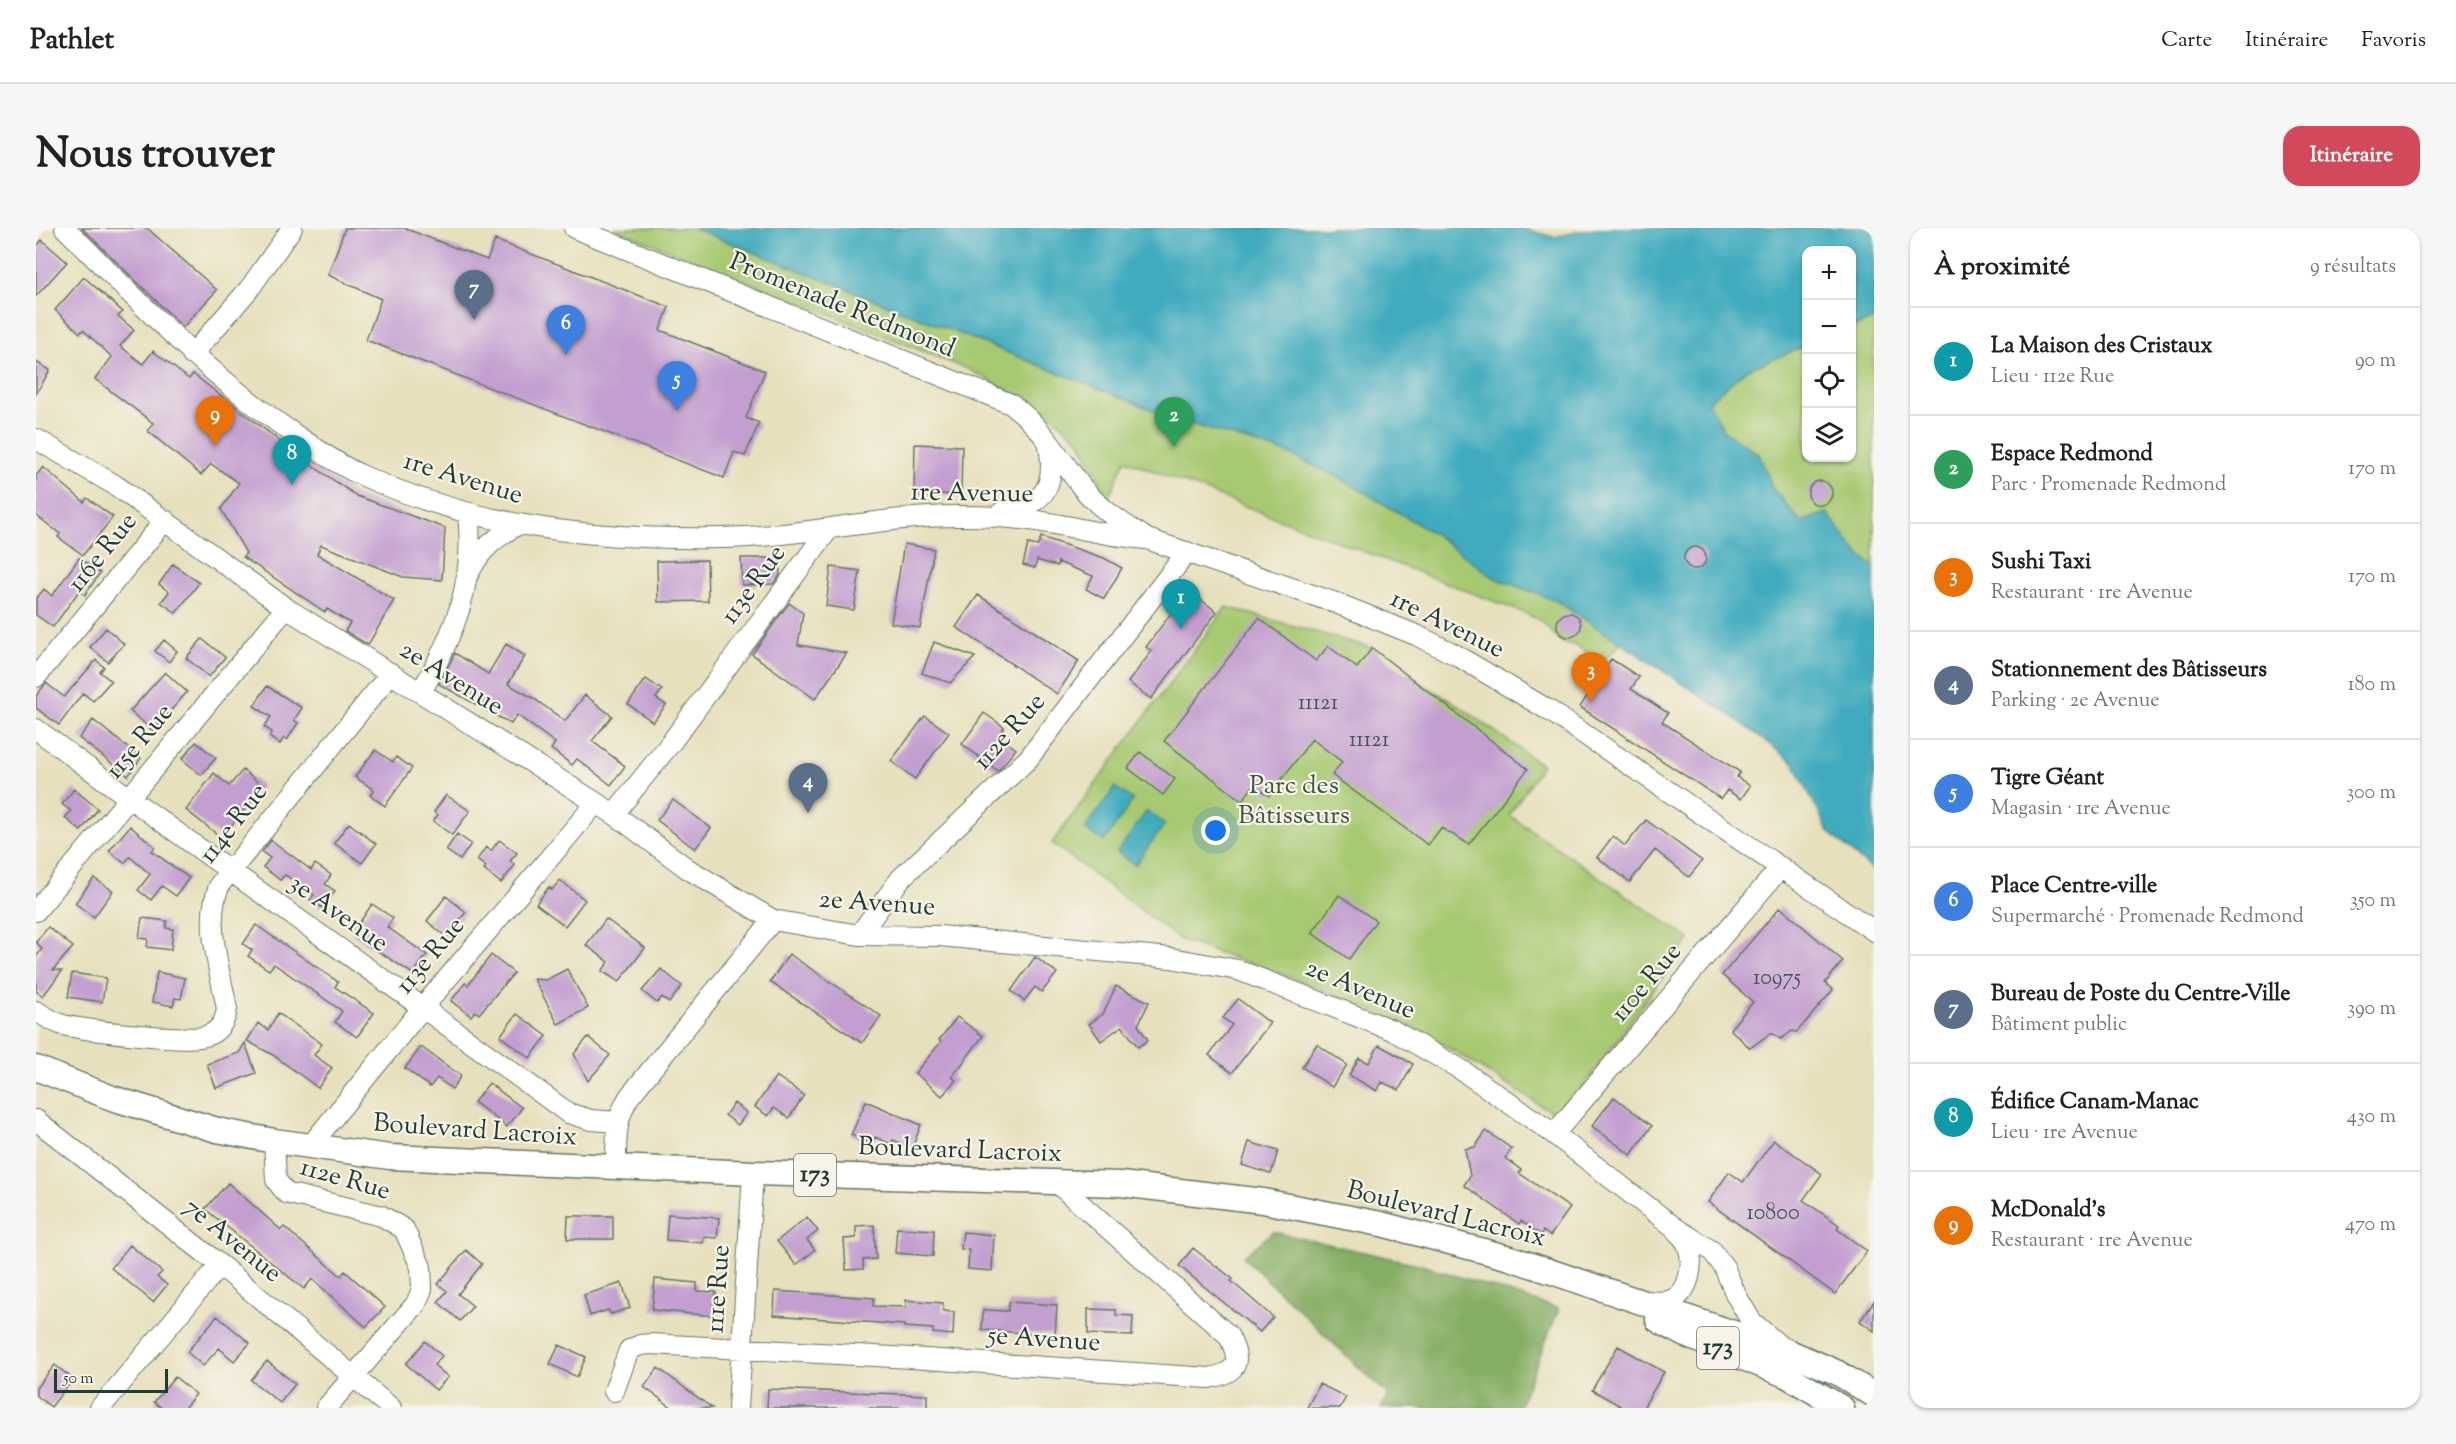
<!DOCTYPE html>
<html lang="fr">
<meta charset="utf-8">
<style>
:root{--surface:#fff;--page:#f6f6f6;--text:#222;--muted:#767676;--line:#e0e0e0;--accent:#d1495b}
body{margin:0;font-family:"Sorts Mill Goudy",serif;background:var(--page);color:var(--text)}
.controls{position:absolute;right:18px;top:18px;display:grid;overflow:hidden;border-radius:12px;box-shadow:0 2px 4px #0004}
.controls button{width:54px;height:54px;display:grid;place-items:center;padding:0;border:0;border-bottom:2px solid var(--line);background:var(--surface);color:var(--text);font:30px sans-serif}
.scale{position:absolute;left:18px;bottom:15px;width:114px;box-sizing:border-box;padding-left:6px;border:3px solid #1f3d34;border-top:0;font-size:16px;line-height:21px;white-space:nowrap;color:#1f3d34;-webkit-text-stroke:4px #f7f3e8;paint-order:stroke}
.you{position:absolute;left:1180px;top:603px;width:21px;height:21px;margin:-15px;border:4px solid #fff;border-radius:50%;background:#1a73e8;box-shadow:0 0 0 9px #1a73e833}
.badge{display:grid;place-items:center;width:39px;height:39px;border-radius:50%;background:var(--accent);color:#fff;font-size:20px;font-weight:700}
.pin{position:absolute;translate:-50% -50px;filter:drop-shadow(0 2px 3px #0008)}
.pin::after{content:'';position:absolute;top:32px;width:21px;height:18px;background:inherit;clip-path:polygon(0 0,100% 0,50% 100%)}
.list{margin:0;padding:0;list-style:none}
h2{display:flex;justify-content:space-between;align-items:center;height:78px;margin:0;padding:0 24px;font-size:26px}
h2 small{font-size:20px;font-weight:400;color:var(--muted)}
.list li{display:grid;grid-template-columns:39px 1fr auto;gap:18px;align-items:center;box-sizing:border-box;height:108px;padding:0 24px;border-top:2px solid var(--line)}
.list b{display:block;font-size:22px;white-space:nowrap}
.list p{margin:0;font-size:20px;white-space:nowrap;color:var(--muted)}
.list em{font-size:20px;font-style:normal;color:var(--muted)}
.icon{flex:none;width:33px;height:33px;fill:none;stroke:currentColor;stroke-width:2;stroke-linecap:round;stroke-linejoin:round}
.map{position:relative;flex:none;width:1838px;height:1180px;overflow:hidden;border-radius:18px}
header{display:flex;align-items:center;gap:36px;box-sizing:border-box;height:84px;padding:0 30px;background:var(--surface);border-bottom:2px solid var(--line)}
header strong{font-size:28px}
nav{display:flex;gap:33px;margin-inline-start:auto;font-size:21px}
.intro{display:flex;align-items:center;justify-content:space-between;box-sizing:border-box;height:144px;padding:0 36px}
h1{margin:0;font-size:42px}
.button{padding:15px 27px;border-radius:18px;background:var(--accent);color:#fff;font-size:21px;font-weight:700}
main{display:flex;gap:36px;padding:0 36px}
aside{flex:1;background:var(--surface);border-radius:18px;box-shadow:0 2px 4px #0004}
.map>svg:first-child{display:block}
.green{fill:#a7c972;stroke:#638353;stroke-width:1.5}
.forest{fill:#85ad64;stroke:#52754c;stroke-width:1.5}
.water{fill:#3fabbe;stroke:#2f7479;stroke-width:1.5}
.building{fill:#c29fd0}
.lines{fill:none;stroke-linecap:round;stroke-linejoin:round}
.minor-casing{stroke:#657664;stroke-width:22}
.major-casing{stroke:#657664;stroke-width:27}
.minor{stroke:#fff;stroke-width:20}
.major{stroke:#fff;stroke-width:24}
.labels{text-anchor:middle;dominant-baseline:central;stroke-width:4.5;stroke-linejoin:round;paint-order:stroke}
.number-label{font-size:22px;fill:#48565b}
.shield{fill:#f7f3e8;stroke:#60746a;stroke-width:1.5}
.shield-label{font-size:24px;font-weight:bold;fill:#1f3d34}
.street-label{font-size:26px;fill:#1f3d34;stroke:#f7f3e8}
.park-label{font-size:26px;fill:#3a5940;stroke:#f7f3e8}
</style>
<header>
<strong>Pathlet</strong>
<nav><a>Carte</a><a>Itinéraire</a><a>Favoris</a></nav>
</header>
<div class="intro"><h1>Nous trouver</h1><a class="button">Itinéraire</a></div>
<main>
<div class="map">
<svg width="1838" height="1180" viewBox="0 0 1838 1180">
<rect width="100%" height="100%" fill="#f7f3e8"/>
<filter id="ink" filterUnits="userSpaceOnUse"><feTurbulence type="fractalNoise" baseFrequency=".0167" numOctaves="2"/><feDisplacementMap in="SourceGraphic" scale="12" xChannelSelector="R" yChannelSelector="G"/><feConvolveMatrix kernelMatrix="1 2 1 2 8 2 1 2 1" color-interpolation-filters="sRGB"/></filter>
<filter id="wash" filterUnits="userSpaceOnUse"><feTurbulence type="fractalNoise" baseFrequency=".008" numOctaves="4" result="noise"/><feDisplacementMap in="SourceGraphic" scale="24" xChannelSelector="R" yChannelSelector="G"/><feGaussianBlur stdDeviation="1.35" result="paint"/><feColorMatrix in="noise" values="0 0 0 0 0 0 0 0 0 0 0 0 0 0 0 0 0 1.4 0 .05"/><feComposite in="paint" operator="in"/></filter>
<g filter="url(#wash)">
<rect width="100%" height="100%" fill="#e7e0bd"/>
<!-- green -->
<path class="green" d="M577 0H657L1142 192 1248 224 1301 248 1397 305 1459 350 1521 373 1585 415 1566 434 1539 417 1527 415 1505 393 1491 386 1089 232 1072 271 1044 213 1007 180 934 142Z
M1838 90V339L1820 323 1791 285 1765 294 1737 261 1723 226 1689 204 1672 174 1710 142 1770 117V230H1816V99Z
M1190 379 1336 420 1354 437 1413 471 1506 537 1473 587 1654 711 1525 890 1387 804 1268 754 1145 712 1016 615Z"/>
<!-- forest -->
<path class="forest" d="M1237 1004 1386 1037 1523 1081 1482 1180H1345L1352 1167 1207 1029Z"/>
<!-- water -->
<path class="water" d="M657 0H1485L1518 9 1559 0H1838V91L1816 100V22H1770V118L1710 142 1672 174 1689 204 1723 226 1737 261 1765 294 1791 285 1820 323 1838 339V644L1792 603 1758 535 1696 488 1521 373 1459 350 1397 305 1301 248 1248 224 1142 192Z
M1079 559 1097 572 1068 614 1049 601Z
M1111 583 1129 596 1099 637 1081 624Z"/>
<g id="blocks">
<!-- building -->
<path class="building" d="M46 0H111L181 62 147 99Z
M309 0H368L451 32 459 12 633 79 624 102 729 143 710 190 723 195 709 228 698 224 688 250 330 112 345 71 292 47Z
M6 12 31 34 0 68V19Z
M48 49 87 84 82 88 98 102 84 118 107 136 117 123 153 151 157 146 271 234 321 268 409 300 406 352 367 349 285 317 281 326 358 372 332 417 309 403 314 395 291 381 289 384 207 329 210 325 185 281 203 255 175 236 165 247 112 203 117 195 59 151 76 129 47 102 44 105 19 82Z
M0 134 14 142 0 166Z
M879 216 926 218 925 267 878 265Z
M7 239 48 274 51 270 77 289 47 327 22 309 24 306 0 287V248Z
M1772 265a12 12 0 1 1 24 0a12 12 0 1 1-24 0Z
M1005 309 1068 330 1086 340 1068 371 1050 361 1057 348 1022 334 1021 338 1001 332 999 340 987 337 992 316 1002 318Z
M868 316 898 321 884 400 855 395Z
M1648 330a11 11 0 1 1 22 0a11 11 0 1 1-22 0Z
M43 330 64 345 49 367 43 363 17 399 0 387V371L8 361 16 368Z
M705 330H743L744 347 737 356 706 357Z
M671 332 672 373 622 374 621 333Z
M137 336 163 355 140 385 125 374 133 364 123 356Z
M795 339 824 343 818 382 790 378Z
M1152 362 1181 384 1115 471 1092 454 1116 423 1110 419Z
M942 367 1043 433 1021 466 920 399Z
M753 375 767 385 762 417 811 425 779 471 716 426Z
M1521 397a12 12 0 1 1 24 0a12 12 0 1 1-24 0Z
M1223 390 1280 433 1292 418 1321 440 1336 420 1492 541 1433 616 1405 600 1392 617 1296 547 1306 534 1276 511 1233 568 1218 557 1206 573 1128 513Z
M70 400 88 416 72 434 54 419Z
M166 411 189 429 173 449 150 430Z
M128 412 141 423 133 434 119 423Z
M898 414 939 429 914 455 886 445Z
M470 416 489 428 472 456 497 470 529 493 549 467 576 488 556 513 589 538 575 557 541 531 536 537 515 521 519 515 481 487 475 496 403 456 419 425 452 446Z
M1575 431 1603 449 1595 461 1632 485 1626 494 1704 544 1701 549 1714 558 1705 571 1691 562 1685 571 1544 479Z
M60 432 68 439 64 444 75 453 57 473 47 465 23 497 0 480V468L10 455 28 469Z
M129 444 151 464 117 503 94 483Z
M610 451 626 462 620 470 630 477 617 494 592 476Z
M231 458 266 480 258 492 262 495 251 512 248 510 244 516 233 509 236 504 228 499 235 489 218 478Z
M948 485 968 499 962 508 980 521 962 543 926 516Z
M889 488 913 505 879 551 855 533Z
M57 492 105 530 92 548 43 510Z
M160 514 180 530 165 547 146 531Z
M339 522 357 534 360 529 376 540 349 578 334 567 338 562 319 549Z
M1104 524 1139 551 1127 567 1092 540Z
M207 542 226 558 186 610 150 582 178 545 193 558Z
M38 561 62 581 45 603 29 590 35 583 26 576Z
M410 567 434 583 416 607 397 593 402 587 398 584Z
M637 572 675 600 659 621 621 592Z
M1610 592 1666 633 1653 649 1619 622 1594 654 1561 629 1577 608 1589 618Z
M313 595 340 616 326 635 298 615Z
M94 598 119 619 116 623 153 650 140 668 126 658 115 672 102 662 114 646 94 629 88 635 73 623Z
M421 606 435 616 424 632 410 622Z
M235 612 275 642 279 636 295 647 289 656 299 663 287 680 274 672 278 667 249 647 244 652 227 639 234 630 226 624Z
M463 612 481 625 474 633 479 637 465 655 448 642 450 639 441 632 450 619 455 623Z
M58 650 77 663 58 689 39 675Z
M524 652 549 672 529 698 500 676 513 659 516 662Z
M1303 667 1340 693 1313 731 1276 705Z
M410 668 430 684 410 709 391 693Z
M336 676 357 690 351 699 391 727 377 746 316 706Z
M1744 679 1807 733 1789 755 1797 762 1761 804 1756 803 1745 811 1735 805 1714 820 1694 801 1717 774 1686 747Z
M106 690 131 693 130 700 137 701 135 722 111 719 112 711 103 710Z
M570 691 609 720 583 754 566 743 573 734 550 717Z
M220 697 302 754 299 759 338 785 321 809 299 794 306 783 238 736 233 742 212 728 216 722 207 716Z
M12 699 37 719 17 742 26 743 7 768 0 763V729L6 721 0 714Z
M753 726 845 788 826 815 734 754Z
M455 727 478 745 443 786 439 783 435 788 415 773 429 755 432 757Z
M999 729 1021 745 1006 764 999 759 988 773 975 763Z
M531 741 552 780 522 796 498 751 510 752Z
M625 741 646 758 633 775 626 769 621 775 606 763Z
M121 744 149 750 145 771 139 770 137 778 116 774Z
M36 745 70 750 66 774 32 769Z
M1080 758 1113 774 1102 797 1112 812 1102 819 1086 798 1065 813 1053 796 1067 786Z
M1202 771 1234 795 1196 845 1173 827 1196 797 1187 790Z
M242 785 286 816 278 827 296 840 282 860 237 827 211 813 222 795 232 802Z
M481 786 511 808 494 830 464 808Z
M921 789 947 808 916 849 920 852 906 868 879 845 905 814 903 812Z
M552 809 574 827 552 853 538 826Z
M209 815 220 845 180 860 171 836 203 825Z
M1281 816 1311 837 1296 859 1266 839Z
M1343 817 1377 836 1363 862 1346 854 1341 863 1313 847 1323 830 1333 835Z
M385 819 425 848 416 861 401 850 394 859 369 840Z
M740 848 768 867 753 890 738 880 732 888 719 879Z
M453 855 486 880 471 899 438 874Z
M1578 869 1616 898 1595 927 1556 898Z
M830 873 885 897 876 920 857 912 855 916 839 909 836 916 815 907Z
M698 875 711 885 702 897 689 887Z
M1450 903 1476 921 1469 930 1485 942 1483 945 1534 980 1514 1008 1507 1003 1505 1007 1485 993 1483 996 1428 957 1434 948 1429 921 1439 919Z
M1738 912 1786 946 1767 972 1803 997 1801 1001 1831 1023 1799 1066 1672 974 1693 944 1707 954Z
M1213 914 1242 923 1235 946 1206 937Z
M192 955 245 1002 248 999 305 1048 309 1043 349 1079 330 1099 276 1051 268 1061 169 981Z
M632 986 683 990 681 1010 668 1009 667 1015 630 1012Z
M532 988H577V1011H531Z
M771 989 782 1003 771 1012 779 1022 760 1037 741 1013Z
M838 997 840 1031 827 1032V1041L810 1042 808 1011 820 1010V998Z
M861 1000 898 1002 897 1028 859 1025Z
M927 1004 958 1007 956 1043 932 1041 933 1022 925 1021Z
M94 1017 126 1044 121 1049 131 1057 117 1074 75 1040Z
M1157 1020 1197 1051 1195 1053 1237 1089 1224 1104 1143 1038Z
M430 1022 446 1036 422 1066 437 1078 424 1093 402 1074 411 1063 402 1056Z
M619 1051 661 1055V1063L680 1064 678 1088 616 1082Z
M586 1055 594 1080 575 1086 572 1082 554 1088 548 1067Z
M739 1063 838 1070 837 1078 870 1079V1072L907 1075V1083L918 1084 917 1107 897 1105V1101L868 1099V1097L738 1087Z
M1838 1073V1103L1824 1093Z
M973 1074 1021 1077 1019 1107 946 1102 947 1082 972 1083Z
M1052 1081 1080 1082V1087L1097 1088 1096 1108 1052 1106Z
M181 1088 214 1115 198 1133 183 1120 167 1138 151 1124Z
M389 1113 406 1128 398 1137 412 1149 400 1162 370 1136Z
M523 1117 550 1129 541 1149 514 1136Z
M1582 1118 1628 1144 1607 1180H1588L1556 1162Z
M231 1133 259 1156 244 1175 215 1152Z
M19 1137 37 1151 15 1179 0 1167V1160Z
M622 1140 676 1180H637L608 1159Z
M139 1149 160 1166 148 1180H126L118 1174Z
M1283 1156 1310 1169 1304 1180H1271Z
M732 1161 891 1167V1180H731Z"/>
</g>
</g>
<g filter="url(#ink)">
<use href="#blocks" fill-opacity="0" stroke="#657664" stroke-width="1.5"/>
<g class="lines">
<defs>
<path id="minor" d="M29 0C104 75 176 151 264 210 284 223 304 238 325 247 443 300 558 312 686 310 765 309 843 288 923 288 946 288 971 289 994 292 1033 297 1072 309 1111 311L1300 375 1380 407 1420 427 1514 483 1838 703
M538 0 975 176C1006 199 1022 228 1045 258 1062 279 1084 294 1107 308
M156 127 214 60 256 0
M0 211 79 257 250 380 578 586 652 641 737 692 823 707 904 708 1135 730 1202 742 1356 802 1424 841 1518 906 1638 999 1676 1023 1688 1039 1700 1067 1715 1093 1744 1118
M967 283C1011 278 1021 255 1012 213
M433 345C444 322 459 310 481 297
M0 449 129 292
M385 464C418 407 440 354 432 286
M0 501C175 633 356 755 532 885L555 892 582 894
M578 586 634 516 792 302
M0 683 250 380
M823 707 865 650 992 531 1151 324
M0 783C8 788 16 793 24 796 42 802 154 814 170 808 184 803 189 794 191 781 184 741 167 694 184 656L355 445
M0 892 184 1037 355 1180
M1518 906 1745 639
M238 913 240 952 250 965 346 988 368 1001 385 1039 386 1061 380 1076 290 1180
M275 917 388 778 560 575
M580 940C580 914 579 891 593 869L737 692
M1609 1073C1616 1073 1625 1075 1633 1073 1654 1067 1659 1034 1651 1016 1649 1011 1643 1006 1639 1001
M578 1163 593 1122 604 1117 615 1116 875 1130 1173 1150C1203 1144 1206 1134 1192 1107L1021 955
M64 1180 184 1037
M702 1180 717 945"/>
<path id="major" d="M0 840 76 870 181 902 238 913 354 929 717 945 1085 956 1227 973 1345 996 1474 1030 1751 1123 1802 1145 1838 1167
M1622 1092 1647 1106 1750 1147 1806 1180"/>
</defs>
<!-- minor casing -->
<use href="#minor" class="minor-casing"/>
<!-- major casing -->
<use href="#major" class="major-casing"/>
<!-- minor -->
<use href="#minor" class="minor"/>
<!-- major -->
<use href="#major" class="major"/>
</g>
</g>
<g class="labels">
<!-- number labels -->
<g class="number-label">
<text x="1282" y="476">11121</text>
<text x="1333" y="513">11121</text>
<text x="1741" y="751">10975</text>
<text x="1737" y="986">10800</text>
</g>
<!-- shield labels -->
<g class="shield">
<rect x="758" y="926" width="42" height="42" rx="4.5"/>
<rect x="1661" y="1099" width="42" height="42" rx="4.5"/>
</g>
<g class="shield-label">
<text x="779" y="947">173</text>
<text x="1682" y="1120">173</text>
</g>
<!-- street labels -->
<g class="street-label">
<text transform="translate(806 78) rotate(22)">Promenade Redmond</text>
<text transform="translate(427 251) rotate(17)">1re Avenue</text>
<text transform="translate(936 266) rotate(1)">1re Avenue</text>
<text transform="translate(67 325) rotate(-51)">116e Rue</text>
<text transform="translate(718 357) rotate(-54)">113e Rue</text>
<text transform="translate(1411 397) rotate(26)">1re Avenue</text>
<text transform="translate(415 451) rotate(32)">2e Avenue</text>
<text transform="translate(974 504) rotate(-48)">112e Rue</text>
<text transform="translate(104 514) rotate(-50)">115e Rue</text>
<text transform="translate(198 596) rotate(-52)">114e Rue</text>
<text transform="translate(841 676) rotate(4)">2e Avenue</text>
<text transform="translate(302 686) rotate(35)">3e Avenue</text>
<text transform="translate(395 728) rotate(-50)">113e Rue</text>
<text transform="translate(1611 755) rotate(-50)">110e Rue</text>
<text transform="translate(1324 762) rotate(23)">2e Avenue</text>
<text transform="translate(439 903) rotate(4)">Boulevard Lacroix</text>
<text transform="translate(924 923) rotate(2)">Boulevard Lacroix</text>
<text transform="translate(309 952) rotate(16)">112e Rue</text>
<text transform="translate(1410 987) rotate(14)">Boulevard Lacroix</text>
<text transform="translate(196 1013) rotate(39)">7e Avenue</text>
<text transform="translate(683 1061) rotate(-86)">111e Rue</text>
<text transform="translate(1008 1112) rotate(4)">5e Avenue</text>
</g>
<!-- park labels -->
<g class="park-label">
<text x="1258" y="558">Parc des<tspan x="1258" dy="30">Bâtisseurs</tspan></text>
</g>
</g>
</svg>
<div class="controls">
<button>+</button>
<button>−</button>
<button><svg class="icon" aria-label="locate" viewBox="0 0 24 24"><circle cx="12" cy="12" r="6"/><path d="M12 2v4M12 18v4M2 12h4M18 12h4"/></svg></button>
<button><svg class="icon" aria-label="layers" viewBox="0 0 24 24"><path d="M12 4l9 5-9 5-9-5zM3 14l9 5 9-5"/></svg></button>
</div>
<div class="scale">50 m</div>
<div class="you"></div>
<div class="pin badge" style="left:1145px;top:401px;background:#0f9aa8">1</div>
<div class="pin badge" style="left:1138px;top:219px;background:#2e9e5b">2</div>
<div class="pin badge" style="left:1555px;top:474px;background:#e8710a">3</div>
<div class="pin badge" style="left:772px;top:585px;background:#5c6f8a">4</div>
<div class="pin badge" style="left:641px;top:183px;background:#3f7fe0">5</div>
<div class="pin badge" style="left:530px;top:127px;background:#3f7fe0">6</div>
<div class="pin badge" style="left:438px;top:92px;background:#5c6f8a">7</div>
<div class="pin badge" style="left:256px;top:257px;background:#0f9aa8">8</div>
<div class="pin badge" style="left:179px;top:218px;background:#e8710a">9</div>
</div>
<aside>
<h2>À proximité<small>9 résultats</small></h2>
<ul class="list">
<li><span class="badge" style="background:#0f9aa8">1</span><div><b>La Maison des Cristaux</b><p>Lieu · 112e Rue</p></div><em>90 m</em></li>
<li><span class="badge" style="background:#2e9e5b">2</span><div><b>Espace Redmond</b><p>Parc · Promenade Redmond</p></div><em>170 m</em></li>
<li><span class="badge" style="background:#e8710a">3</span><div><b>Sushi Taxi</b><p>Restaurant · 1re Avenue</p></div><em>170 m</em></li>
<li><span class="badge" style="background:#5c6f8a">4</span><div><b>Stationnement des Bâtisseurs</b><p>Parking · 2e Avenue</p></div><em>180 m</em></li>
<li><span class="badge" style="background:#3f7fe0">5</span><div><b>Tigre Géant</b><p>Magasin · 1re Avenue</p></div><em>300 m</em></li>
<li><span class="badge" style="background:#3f7fe0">6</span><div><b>Place Centre-ville</b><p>Supermarché · Promenade Redmond</p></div><em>350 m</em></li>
<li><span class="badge" style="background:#5c6f8a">7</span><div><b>Bureau de Poste du Centre-Ville</b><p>Bâtiment public</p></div><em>390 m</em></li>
<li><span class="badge" style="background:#0f9aa8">8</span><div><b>Édifice Canam-Manac</b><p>Lieu · 1re Avenue</p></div><em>430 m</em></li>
<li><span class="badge" style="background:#e8710a">9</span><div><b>McDonald's</b><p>Restaurant · 1re Avenue</p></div><em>470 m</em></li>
</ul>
</aside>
</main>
